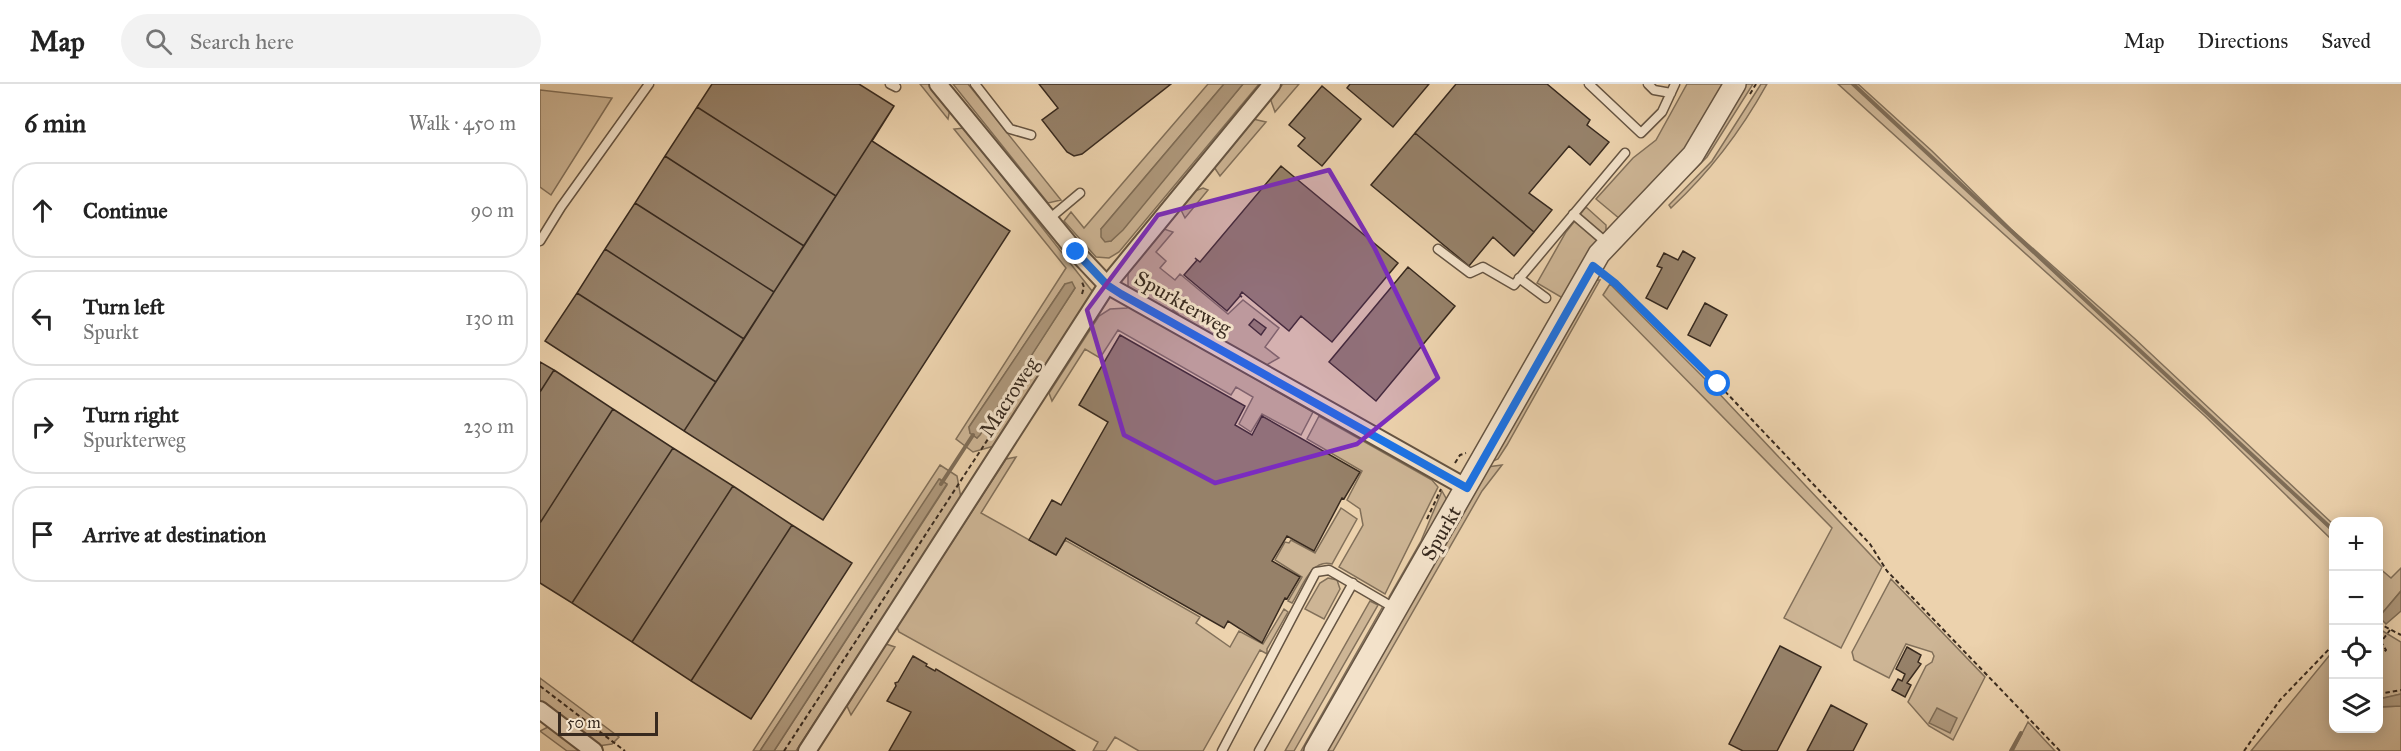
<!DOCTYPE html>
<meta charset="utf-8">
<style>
:root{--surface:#fff;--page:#f2f2f2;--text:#222;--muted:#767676;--line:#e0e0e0}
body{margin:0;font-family:"IM FELL Great Primer",serif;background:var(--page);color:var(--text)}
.controls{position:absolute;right:18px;bottom:18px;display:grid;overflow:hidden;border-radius:12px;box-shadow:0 3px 15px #0003}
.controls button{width:54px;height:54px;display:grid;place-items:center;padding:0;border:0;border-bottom:2px solid var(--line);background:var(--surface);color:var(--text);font:30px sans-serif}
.scale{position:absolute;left:18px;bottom:15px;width:100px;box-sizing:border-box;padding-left:6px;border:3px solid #382a1f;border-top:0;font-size:16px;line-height:21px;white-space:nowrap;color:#382a1f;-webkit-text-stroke:4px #f3e2ca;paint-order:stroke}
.stop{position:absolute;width:18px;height:18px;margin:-14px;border:4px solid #1a73e8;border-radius:50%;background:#fff}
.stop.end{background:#1a73e8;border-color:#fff;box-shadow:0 2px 6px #0008}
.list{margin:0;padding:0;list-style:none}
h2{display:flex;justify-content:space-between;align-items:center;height:78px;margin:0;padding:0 24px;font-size:26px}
h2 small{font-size:20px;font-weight:400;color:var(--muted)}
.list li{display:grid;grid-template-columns:39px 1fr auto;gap:18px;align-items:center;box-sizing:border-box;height:96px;margin:0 12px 12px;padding:0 12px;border:2px solid var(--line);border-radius:24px}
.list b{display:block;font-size:22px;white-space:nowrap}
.list p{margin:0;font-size:20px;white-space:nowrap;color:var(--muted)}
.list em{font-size:20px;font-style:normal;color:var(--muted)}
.icon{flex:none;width:33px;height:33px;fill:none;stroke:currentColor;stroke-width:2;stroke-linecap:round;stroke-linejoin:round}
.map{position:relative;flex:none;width:1861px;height:667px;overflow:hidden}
header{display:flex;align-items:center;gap:36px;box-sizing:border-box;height:84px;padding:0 30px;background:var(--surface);border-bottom:2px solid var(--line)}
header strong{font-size:28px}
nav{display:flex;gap:33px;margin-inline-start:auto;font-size:21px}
.search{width:420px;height:54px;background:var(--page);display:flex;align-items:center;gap:15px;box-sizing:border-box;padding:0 21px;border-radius:33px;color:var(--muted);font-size:22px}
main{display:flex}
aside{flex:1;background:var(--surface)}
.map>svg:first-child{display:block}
.green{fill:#cdb595;stroke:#82705a;stroke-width:1.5;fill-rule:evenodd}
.water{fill:#af997d;stroke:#7f6d57;stroke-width:1.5}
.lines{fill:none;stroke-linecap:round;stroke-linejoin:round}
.stream{stroke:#7f6d57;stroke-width:4}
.building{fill:#968169;stroke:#382a1f;stroke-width:1.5}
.service-casing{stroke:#655442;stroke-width:11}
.minor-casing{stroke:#655442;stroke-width:20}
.tertiary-casing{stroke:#655442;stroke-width:24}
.path{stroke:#382a1f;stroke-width:2;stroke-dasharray:4.5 3;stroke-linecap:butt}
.service{stroke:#f3e2ca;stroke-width:8}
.minor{stroke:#f3e2ca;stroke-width:16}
.tertiary{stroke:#f3e2ca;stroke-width:21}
.route{stroke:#1a73e8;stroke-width:8}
.marked{fill:#7b2cbf;fill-opacity:0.2;stroke:#7b2cbf;stroke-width:4.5;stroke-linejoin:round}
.labels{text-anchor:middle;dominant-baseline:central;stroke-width:6;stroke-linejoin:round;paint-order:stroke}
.street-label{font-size:21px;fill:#382a1f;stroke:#f3e2ca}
</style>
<header>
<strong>Map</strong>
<div class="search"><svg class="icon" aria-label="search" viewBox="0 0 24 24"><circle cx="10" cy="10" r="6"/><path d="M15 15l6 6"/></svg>Search here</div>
<nav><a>Map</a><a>Directions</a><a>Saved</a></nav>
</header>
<main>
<aside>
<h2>6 min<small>Walk · 450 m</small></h2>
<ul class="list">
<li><svg class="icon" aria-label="ahead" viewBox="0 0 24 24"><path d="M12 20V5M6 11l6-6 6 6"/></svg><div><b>Continue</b></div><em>90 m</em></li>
<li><svg class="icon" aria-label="left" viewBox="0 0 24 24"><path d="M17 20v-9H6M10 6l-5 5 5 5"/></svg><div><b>Turn left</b><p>Spurkt</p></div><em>130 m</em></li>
<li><svg class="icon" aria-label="right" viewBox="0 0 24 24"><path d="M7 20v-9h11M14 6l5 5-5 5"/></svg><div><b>Turn right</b><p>Spurkterweg</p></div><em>230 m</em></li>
<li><svg class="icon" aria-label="arrive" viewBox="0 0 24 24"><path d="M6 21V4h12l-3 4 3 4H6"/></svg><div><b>Arrive at destination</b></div></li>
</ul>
</aside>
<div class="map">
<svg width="1861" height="667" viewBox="0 0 1861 667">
<rect width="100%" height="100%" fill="#ecd2ad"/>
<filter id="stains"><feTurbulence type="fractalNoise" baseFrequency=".00333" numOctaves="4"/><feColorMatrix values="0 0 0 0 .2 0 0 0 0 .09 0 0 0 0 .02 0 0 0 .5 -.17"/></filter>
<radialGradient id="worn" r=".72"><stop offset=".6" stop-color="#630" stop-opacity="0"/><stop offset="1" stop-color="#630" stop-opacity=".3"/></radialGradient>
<!-- green -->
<path class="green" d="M380 0H390L410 25 408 35Z
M413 0H428L521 116 508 119Z
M668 0H684L561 145 571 157 703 0H719L579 168 569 174 556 173 524 137 531 128 544 144Z
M743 0H759L735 28 730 14Z
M1147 0H1187L1141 76 1080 135 1056 115 1093 74 1116 56Z
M1205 0H1213L1167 73 1126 114Z
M1221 0H1227C1201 47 1171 87 1131 124L1129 121 1172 77Z
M1298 0H1318L1392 67 1471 145 1594 254 1793 440V457L1665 332Z
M0 6 72 14 11 111 0 103Z
M713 35 726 38 680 92 674 83Z
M424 44 552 207 550 217 540 227 454 362 433 368 416 355 526 184 414 45ZM525 200 535 204 437 354 430 349 429 343Z
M663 104 668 106 645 134 640 124 652 108Z
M1046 123 1066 141V148L1026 216 997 199 1026 148Z
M624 145 633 148 616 168 626 177 620 184 635 196 640 190 688 230 703 216 739 244 725 263 739 274 728 280 726 285 635 234 638 230 633 226 630 230 588 203V188L619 148Z
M1055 196H1060L967 361 958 375 951 378Z
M1070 200 1172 302 1342 483 1301 564 1244 534 1292 444 1063 211Z
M588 222 773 328 761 351 722 330 711 348 699 340 713 313 696 303 691 311 578 246 560 274 545 265 512 317 509 309 559 232 570 225 587 224Z
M779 332 892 396 898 403 845 510 799 483 823 441 820 425 807 416 822 387 767 355Z
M476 373 441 429 516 471 525 456 660 533 656 539 690 563 699 547 723 560 744 525 748 528 727 565V570L720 566 663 667H599L575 653 566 667H553L558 658 359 548 357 543 466 375Z
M400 381 417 392 421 414 256 667H234L407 401 400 395 220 667H213Z
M962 381 942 407 793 667H786L947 383Z
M902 407 907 416 852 514 849 513 881 457Z
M801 424 817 435 792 480C771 474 762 504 752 519L748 517 762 493 735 476 745 458 749 459 751 456 775 469Z
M1838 483 1851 494 1861 484V507L1839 533V507L1841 504 1839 501Z
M788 494 797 496 800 505 784 535 765 525 780 499Z
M1351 495 1445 593 1413 656 1389 642 1368 618 1386 582 1392 578 1394 572 1392 568 1366 560 1349 594 1314 576 1312 568Z
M830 517 838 521 754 667H745Z
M842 524 846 530 768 667H761Z
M1841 546 1861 558V610L1839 615 1838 549Z
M346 560 355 563 311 631 307 622Z
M1793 567 1794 644H1838L1839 623 1861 622V667H1711Z
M0 594 79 653 72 660 58 662 0 618Z
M1488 638 1515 667H1473Z
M8 643 40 667H27L0 647Z"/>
<!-- water -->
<path class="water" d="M684 0H703L583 146 571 157 565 158 561 153V145Z
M532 198 535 204 440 351 437 354 430 349 429 343 525 200Z
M399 395 407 400 234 667H220Z
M1861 507V527L1846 540 1839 533Z
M1861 610V622L1839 623V615Z
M1397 624 1417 634 1410 649 1389 639Z"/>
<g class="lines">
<!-- stream -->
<path class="stream" d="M1313 0 1794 447
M401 400 433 351
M1838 489 1841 491
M1471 667 1481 649"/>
</g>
<!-- building -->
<path class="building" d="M172 0H319L354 22 296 112 157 23Z
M499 0H631L542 70 534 72 527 68 502 36 518 24Z
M810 0H889L853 43 807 4Z
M916 0H1007L1050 36 1047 41 1069 58 1050 81 1029 62 989 109 1012 126 994 148 875 49Z
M782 2 821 35 782 82 758 62 765 54 749 41Z
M354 22 332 57 470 147 283 436 144 347Z
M157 23 296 112 264 162 125 72Z
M875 49 994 148 974 172 953 153 929 182 831 101Z
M125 72 264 162 234 208 95 119Z
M741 82 858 179 792 258 761 232 749 247 702 208 700 211 702 213 700 212 687 227 644 191 657 176 655 174 660 178Z
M95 119 234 208 204 255 65 165Z
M65 165 204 255 176 298 37 209Z
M1143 167 1155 174 1127 225 1106 214 1122 184 1117 182 1124 169 1138 176Z
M868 183 915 222 836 317 789 278Z
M37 209 176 298 144 347 5 257Z
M1165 219 1187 231 1170 262 1148 251Z
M714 235 726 244 721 251 709 241Z
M580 251 705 322 695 341 712 351 722 332 820 388 804 415 802 414 774 467 747 452 732 477 760 493 747 515 745 514 722 559 688 537 684 544 526 454 516 471 489 456 512 416 521 421 568 338 539 321Z
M0 278 14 286 0 308Z
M14 286 73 325 0 439V308Z
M73 325 133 364 32 519 0 499V439Z
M133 364 193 402 92 558 32 519Z
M193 402 252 441 151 597 92 558Z
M252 441 312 479 211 635 151 597Z
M1240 562 1281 583 1237 667H1203L1189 660Z
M1367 563 1381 571 1378 578 1381 580 1367 599 1371 601 1365 613 1352 606 1358 595 1362 597 1365 590 1356 585Z
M373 572 387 580 386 582 395 587 396 585 535 667H349L371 628 347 617 356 602 355 599 358 598Z
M1291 621 1327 640 1313 667H1267Z"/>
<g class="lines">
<defs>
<path id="service" d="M350 0 356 3
M435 0 470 45 491 51
M1049 0 1101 49 1122 28 1135 0
M1108 0 1114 6 1131 9
M1033 130 1068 160
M509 135 540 109
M0 157 21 123 109 0
M898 165 930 189 943 183 974 201 1085 69
M979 194 1006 214
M682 667 776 488 789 486 856 525
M719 667 813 499"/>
<path id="minor" d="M398 0 536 168 567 201 927 404
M0 626 54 667
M267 667 567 201 732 0"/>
<path id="tertiary" d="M775 667 1059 170 1153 71 1195 0"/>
</defs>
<!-- service casing -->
<use href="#service" class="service-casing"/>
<!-- minor casing -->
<use href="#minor" class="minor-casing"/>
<!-- tertiary casing -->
<use href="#tertiary" class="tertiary-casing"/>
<!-- path -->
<path class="path" d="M1210 10 1216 0
M1067 192 1178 300 1330 460 1347 487 1520 667
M542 210 544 203 542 198
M915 379 920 371 926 369
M887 435 901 405
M1838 539 1861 551
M1838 568 1843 569 1846 566 1841 558 1850 546
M0 602 85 667
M1838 610 1861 606
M244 667 467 326
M1704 667 1740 616 1794 560"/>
<!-- service -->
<use href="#service" class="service"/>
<!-- minor -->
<use href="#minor" class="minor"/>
<!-- tertiary -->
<use href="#tertiary" class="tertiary"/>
</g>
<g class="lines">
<!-- route -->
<path class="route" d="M536 168 567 201 581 210 927 404 1053 182 1076 200 1178 300"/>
</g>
<!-- marked area -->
<path class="marked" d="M789 86 834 163 898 294 817 360 675 399 584 351 547 226 618 131Z"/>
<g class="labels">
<!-- street labels -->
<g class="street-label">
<text transform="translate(643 219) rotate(30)">Spurkterweg</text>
<text transform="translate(469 313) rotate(-57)">Macroweg</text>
<text transform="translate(901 449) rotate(-60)">Spurkt</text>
</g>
</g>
<rect width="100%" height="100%" filter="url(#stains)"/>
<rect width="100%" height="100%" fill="url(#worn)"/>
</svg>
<div class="controls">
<button>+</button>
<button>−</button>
<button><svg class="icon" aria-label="locate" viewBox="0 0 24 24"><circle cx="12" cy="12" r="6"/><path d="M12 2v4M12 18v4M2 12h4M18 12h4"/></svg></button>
<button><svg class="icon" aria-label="layers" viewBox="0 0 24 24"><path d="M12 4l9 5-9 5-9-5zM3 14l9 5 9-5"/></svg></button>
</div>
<div class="scale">50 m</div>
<div class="stop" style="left:1178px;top:300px"></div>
<div class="stop end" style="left:536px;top:168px"></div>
</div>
</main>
